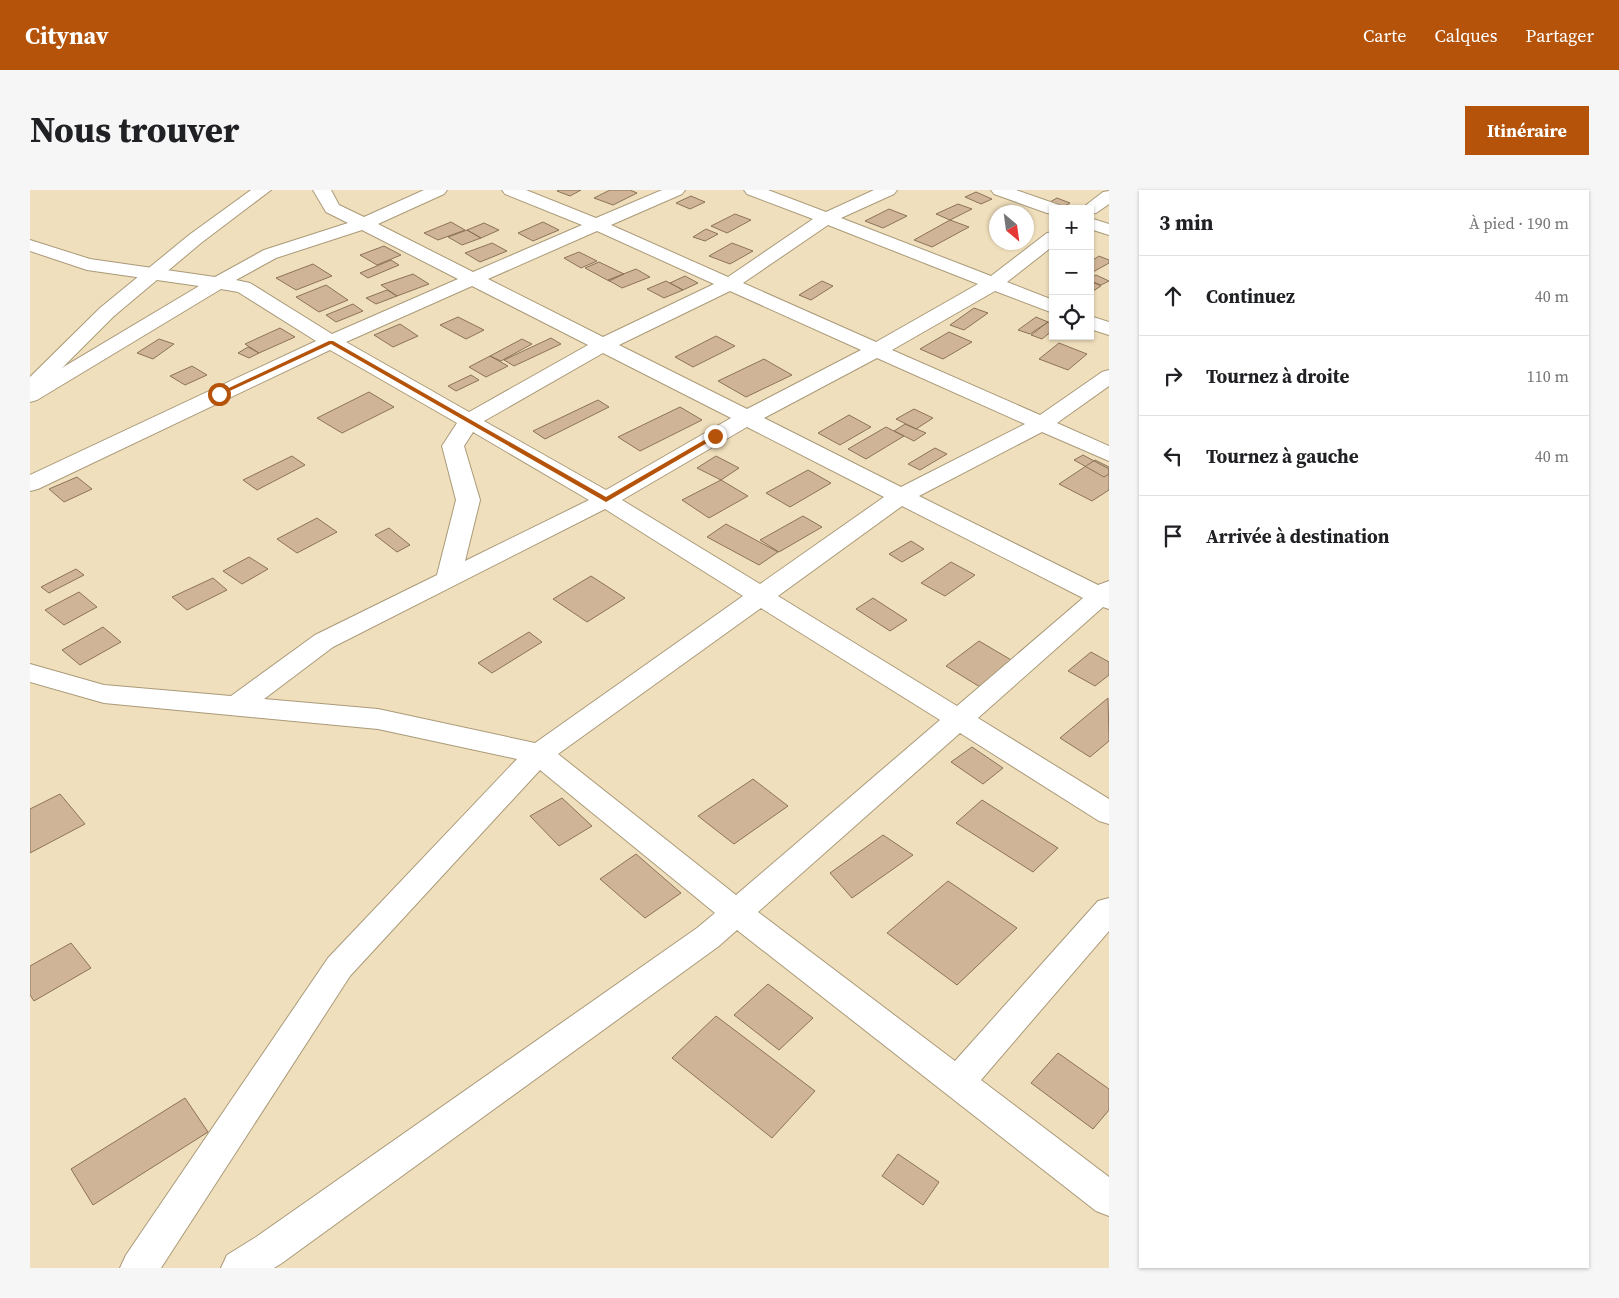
<!DOCTYPE html>
<html lang="fr">
<meta charset="utf-8">
<style>
:root{--surface:#fff;--page:#f6f6f6;--text:#202124;--muted:#757577;--line:#e0e0e0;--accent:#b45309}
body{margin:0;font-family:"Source Serif 4",serif;background:var(--page);color:var(--text)}
.controls{position:absolute;right:15px;top:15px;display:grid;overflow:hidden;border-radius:0px;box-shadow:0 1px 4px #0004}
.controls button{width:45px;height:45px;display:grid;place-items:center;padding:0;border:0;border-bottom:1px solid var(--line);background:var(--surface);color:var(--text);font:25px sans-serif}
.compass{position:absolute;left:959px;top:15px;width:45px;height:45px;border-radius:50%;background:var(--surface);box-shadow:0 1px 4px #0004;rotate:151deg}
.stop{position:absolute;width:15px;height:15px;margin:-11px;border:4px solid #b45309;border-radius:50%;background:#fff}
.stop.end{background:#b45309;border-color:#fff;box-shadow:0 1px 5px #0008}
.list{margin:0;padding:0;list-style:none}
h2{display:flex;justify-content:space-between;align-items:center;height:65px;margin:0;padding:0 20px;font-size:21px}
h2 small{font-size:16px;font-weight:400;color:var(--muted)}
.list li{display:grid;grid-template-columns:32px 1fr auto;gap:15px;align-items:center;box-sizing:border-box;height:80px;padding:0 20px;border-top:1px solid var(--line)}
.list b{display:block;font-size:19px;white-space:nowrap}
.list em{font-size:16px;font-style:normal;color:var(--muted)}
.icon{flex:none;width:28px;height:28px;fill:none;stroke:currentColor;stroke-width:2;stroke-linecap:round;stroke-linejoin:round}
.map{position:relative;flex:none;width:1079px;height:1078px;overflow:hidden;border-radius:0px}
header{display:flex;align-items:center;gap:30px;box-sizing:border-box;height:70px;padding:0 25px;background:var(--accent);color:#fff}
header strong{font-size:24px}
nav{display:flex;gap:28px;margin-inline-start:auto;font-size:18px}
.intro{display:flex;align-items:center;justify-content:space-between;box-sizing:border-box;height:120px;padding:0 30px}
h1{margin:0;font-size:35px}
.button{padding:12px 22px;border-radius:0px;background:var(--accent);color:#fff;font-size:18px;font-weight:700}
main{display:flex;gap:30px;padding:0 30px}
aside{flex:1;background:var(--surface);border-radius:0px;box-shadow:0 1px 4px #0004}
.map>svg:first-child{display:block}
.building{fill:#d0b498;stroke:#8c7358}
.lines{fill:none;stroke-linecap:round;stroke-linejoin:round}
.street-casing{stroke:#aa9a79;stroke-width:2}
.secondary-casing{stroke:#aa9a79;stroke-width:2}
.street{fill:#fff;fill-rule:evenodd}
.secondary{fill:#fff;fill-rule:evenodd}
.route{fill:#b45309}
</style>
<header>
<strong>Citynav</strong>
<nav><a>Carte</a><a>Calques</a><a>Partager</a></nav>
</header>
<div class="intro"><h1>Nous trouver</h1><a class="button">Itinéraire</a></div>
<main>
<div class="map">
<svg width="1079" height="1078" viewBox="0 0 1079 1078">
<rect width="100%" height="100%" fill="#f0dfbc"/>
<!-- building -->
<path class="building" d="M529 0H551L540 6 527 1Z
M580 0H600L607 3 583 15 564 8Z
M946 2 962 9 951 14 935 7Z
M661 6 675 12 660 19 646 13Z
M1027 8 1040 13 1033 17 1020 12Z
M928 14 942 19 920 30 906 24Z
M859 19 877 26 853 38 835 31Z
M705 24 721 30 697 43 681 36Z
M920 30 939 37 902 57 884 50Z
M421 32 435 40 408 50 394 43Z
M513 32 529 40 503 51 488 43Z
M454 33 469 40 451 48 437 40Z
M676 39 688 44 675 51 663 47Z
M437 40 451 48 432 55 418 47Z
M462 53 477 61 450 72 435 63Z
M702 53 723 61 700 74 679 66Z
M354 56 371 65 347 75 330 65Z
M549 62 567 71 551 78 534 68Z
M1069 66 1079 70V73L1063 82 1060 81V72Z
M361 70 369 75 338 88 330 83Z
M569 72 594 84 579 91 555 78Z
M283 74 302 86 266 100 246 88Z
M606 79 620 87 592 98 578 90Z
M383 84 399 94 367 106 351 95Z
M1066 85 1079 91 1071 95 1060 91V88Z
M655 86 668 93 653 100 640 93Z
M636 91 653 100 634 108 617 99Z
M792 91 803 96 781 110 769 105Z
M1060 91 1071 96 1060 103Z
M296 95 318 110 289 122 266 107Z
M357 100 367 106 346 114 336 108Z
M323 114 333 121 306 132 296 125Z
M944 118 958 123 934 140 920 135Z
M428 127 454 140 436 149 410 135Z
M1006 127 1018 132 1000 144 988 140Z
M1018 132 1023 134V140L1012 149 1001 145Z
M370 134 388 146 363 157 344 145Z
M250 138 265 147 229 163 215 154Z
M919 142 942 152 913 169 890 159Z
M686 146 705 156 663 177 645 167Z
M521 148 531 154 484 176 474 170Z
M129 149 144 154 123 169 107 163Z
M492 149 502 154 471 171 460 166Z
M1029 153 1057 164 1038 180 1009 169Z
M218 157 229 163 219 168 208 163Z
M460 166 478 176 456 187 439 177Z
M734 169 762 185 716 207 688 191Z
M162 176 177 185 155 195 140 186Z
M441 185 449 190 426 201 418 196Z
M339 202 364 217 312 243 287 228Z
M568 210 579 217 515 249 503 241Z
M650 217 672 230 610 261 588 247Z
M884 219 903 228 886 239 866 229Z
M819 225 841 237 810 255 788 243Z
M875 234 896 243 884 251 864 241Z
M856 237 874 246 836 269 818 259Z
M905 258 917 264 890 280 878 274Z
M1053 265 1079 279V284L1074 287 1044 270Z
M262 266 275 275 227 300 213 290Z
M686 266 709 278 691 290 667 278Z
M1065 270 1079 277V300L1062 311 1029 294Z
M778 280 801 293 760 317 736 303Z
M47 287 62 299 34 312 19 299Z
M691 290 718 306 679 328 652 310Z
M773 326 792 337 749 362 730 350Z
M287 328 307 342 267 363 247 349Z
M696 334 748 362 729 375 677 347Z
M359 338 380 355 367 362 345 345Z
M881 351 894 359 872 372 859 364Z
M219 367 238 379 212 394 193 381Z
M921 372 945 385 915 406 891 393Z
M46 379 54 385 19 403 11 397Z
M561 386 595 408 557 432 523 409Z
M183 388 197 400 157 420 142 407Z
M49 402 67 417 34 435 15 420Z
M843 408 877 430 860 441 826 419Z
M73 437 91 452 50 475 32 460Z
M499 442 512 452 462 483 448 473Z
M949 451 983 471 950 497 916 476Z
M1061 462 1079 472V485L1065 496 1038 481Z
M1078 508 1079 551 1060 567 1030 548Z
M942 557 973 578 953 594 921 572Z
M723 589 758 616 704 654 668 626Z
M30 604 55 634 0 663V619Z
M532 608 562 636 529 656 500 626Z
M952 610 1028 658 1003 682 926 633Z
M853 645 883 665 822 708 800 683Z
M606 664 651 703 615 728 570 689Z
M918 691 987 738 927 795 857 743Z
M41 753 61 778 4 811 0 805V776Z
M738 794 783 828 749 860 704 825Z
M686 826 785 901 742 948 642 868Z
M1028 863 1079 899V920L1063 939 1001 893Z
M155 908 178 942 63 1015 41 979Z
M868 964 909 992 893 1015 852 986Z"/>
<g class="lines">
<defs>
<path id="street" d="M283 0H301L309 15 334 27 394 0H417L414 4 348 34 443 82 552 35 475 4 472 0H496L566 28 632 0H655L652 4 581 35 698 87 783 29 717 4 714 0H738L796 22 844 0H867L864 4 811 28 961 86 1017 43 1023 42V56L977 92 1023 110V123L965 101 862 160 1010 225 1072 182 1079 180V196L1027 233 1079 256V271L1012 242 889 306 1068 395 1079 391V419L1073 417 948 528 1079 609V634L1069 631 930 543 728 722 925 871 1068 711 1079 708V741L951 890 1079 987V1026L1066 1021 707 740 689 756 252 1073 244 1078H191L197 1065 226 1047 667 738 685 723 510 580 320 786 131 1078H90L96 1065 298 768 487 569 348 539 74 513 0 492V474L74 495 201 506 285 445 407 385 426 310 412 256 427 233 300 160 8 299 0 301V285L286 151 208 102 191 99 7 210 0 212V197L169 96 57 80 0 61V50L60 69 185 87 234 60 318 33 296 22ZM798 35 948 94 846 152 713 93ZM332 40 428 89 302 144 220 93 206 90 246 68ZM567 41 684 94 573 147 458 89ZM442 96 558 155 439 222 316 152ZM700 101 831 160 717 219 589 155ZM573 163 701 228 576 300 454 231ZM847 168 995 234 871 297 734 228ZM717 237 854 307 730 394 592 310ZM443 242 559 310 435 371 450 310 434 256ZM872 316 1053 408 927 516 748 406ZM575 319 713 406 505 553 348 519 234 509 303 457ZM731 418 910 530 706 705 528 564Z
M961 0H986L1029 15 1032 19H1023V24L1017 23 964 4Z
M1079 1V14L1066 23 1060 24V19H1051L1073 2Z
M1060 28 1079 34V45L1060 39Z
M1060 126 1079 132V145L1060 139Z"/>
<path id="secondary" d="M221 0H241L171 53 84 126 7 203 0 205V187L70 118 159 45Z"/>
</defs>
<!-- street casing -->
<use href="#street" class="street-casing"/>
<!-- secondary casing -->
<use href="#secondary" class="secondary-casing"/>
<!-- street -->
<use href="#street" class="street"/>
<!-- secondary -->
<use href="#secondary" class="secondary"/>
</g>
<!-- route -->
<path class="route" d="M299 151H303L576 307 683 245 689 246 576 312 301 154 191 205 186 204Z"/>
</svg>
<div class="controls">
<button>+</button>
<button>−</button>
<button><svg class="icon" aria-label="locate" viewBox="0 0 24 24"><circle cx="12" cy="12" r="6"/><path d="M12 2v4M12 18v4M2 12h4M18 12h4"/></svg></button>
</div>
<svg class="compass" viewBox="-18 -18 36 36"><path d="M0-13l5 13h-10z" fill="#e53935"/><path d="M0 13l5-13h-10z" fill="#757577"/></svg>
<div class="stop" style="left:189px;top:204px"></div>
<div class="stop end" style="left:685px;top:246px"></div>
</div>
<aside>
<h2>3 min<small>À pied · 190 m</small></h2>
<ul class="list">
<li><svg class="icon" aria-label="ahead" viewBox="0 0 24 24"><path d="M12 20V5M6 11l6-6 6 6"/></svg><div><b>Continuez</b></div><em>40 m</em></li>
<li><svg class="icon" aria-label="right" viewBox="0 0 24 24"><path d="M7 20v-9h11M14 6l5 5-5 5"/></svg><div><b>Tournez à droite</b></div><em>110 m</em></li>
<li><svg class="icon" aria-label="left" viewBox="0 0 24 24"><path d="M17 20v-9H6M10 6l-5 5 5 5"/></svg><div><b>Tournez à gauche</b></div><em>40 m</em></li>
<li><svg class="icon" aria-label="arrive" viewBox="0 0 24 24"><path d="M6 21V4h12l-3 4 3 4H6"/></svg><div><b>Arrivée à destination</b></div></li>
</ul>
</aside>
</main>
